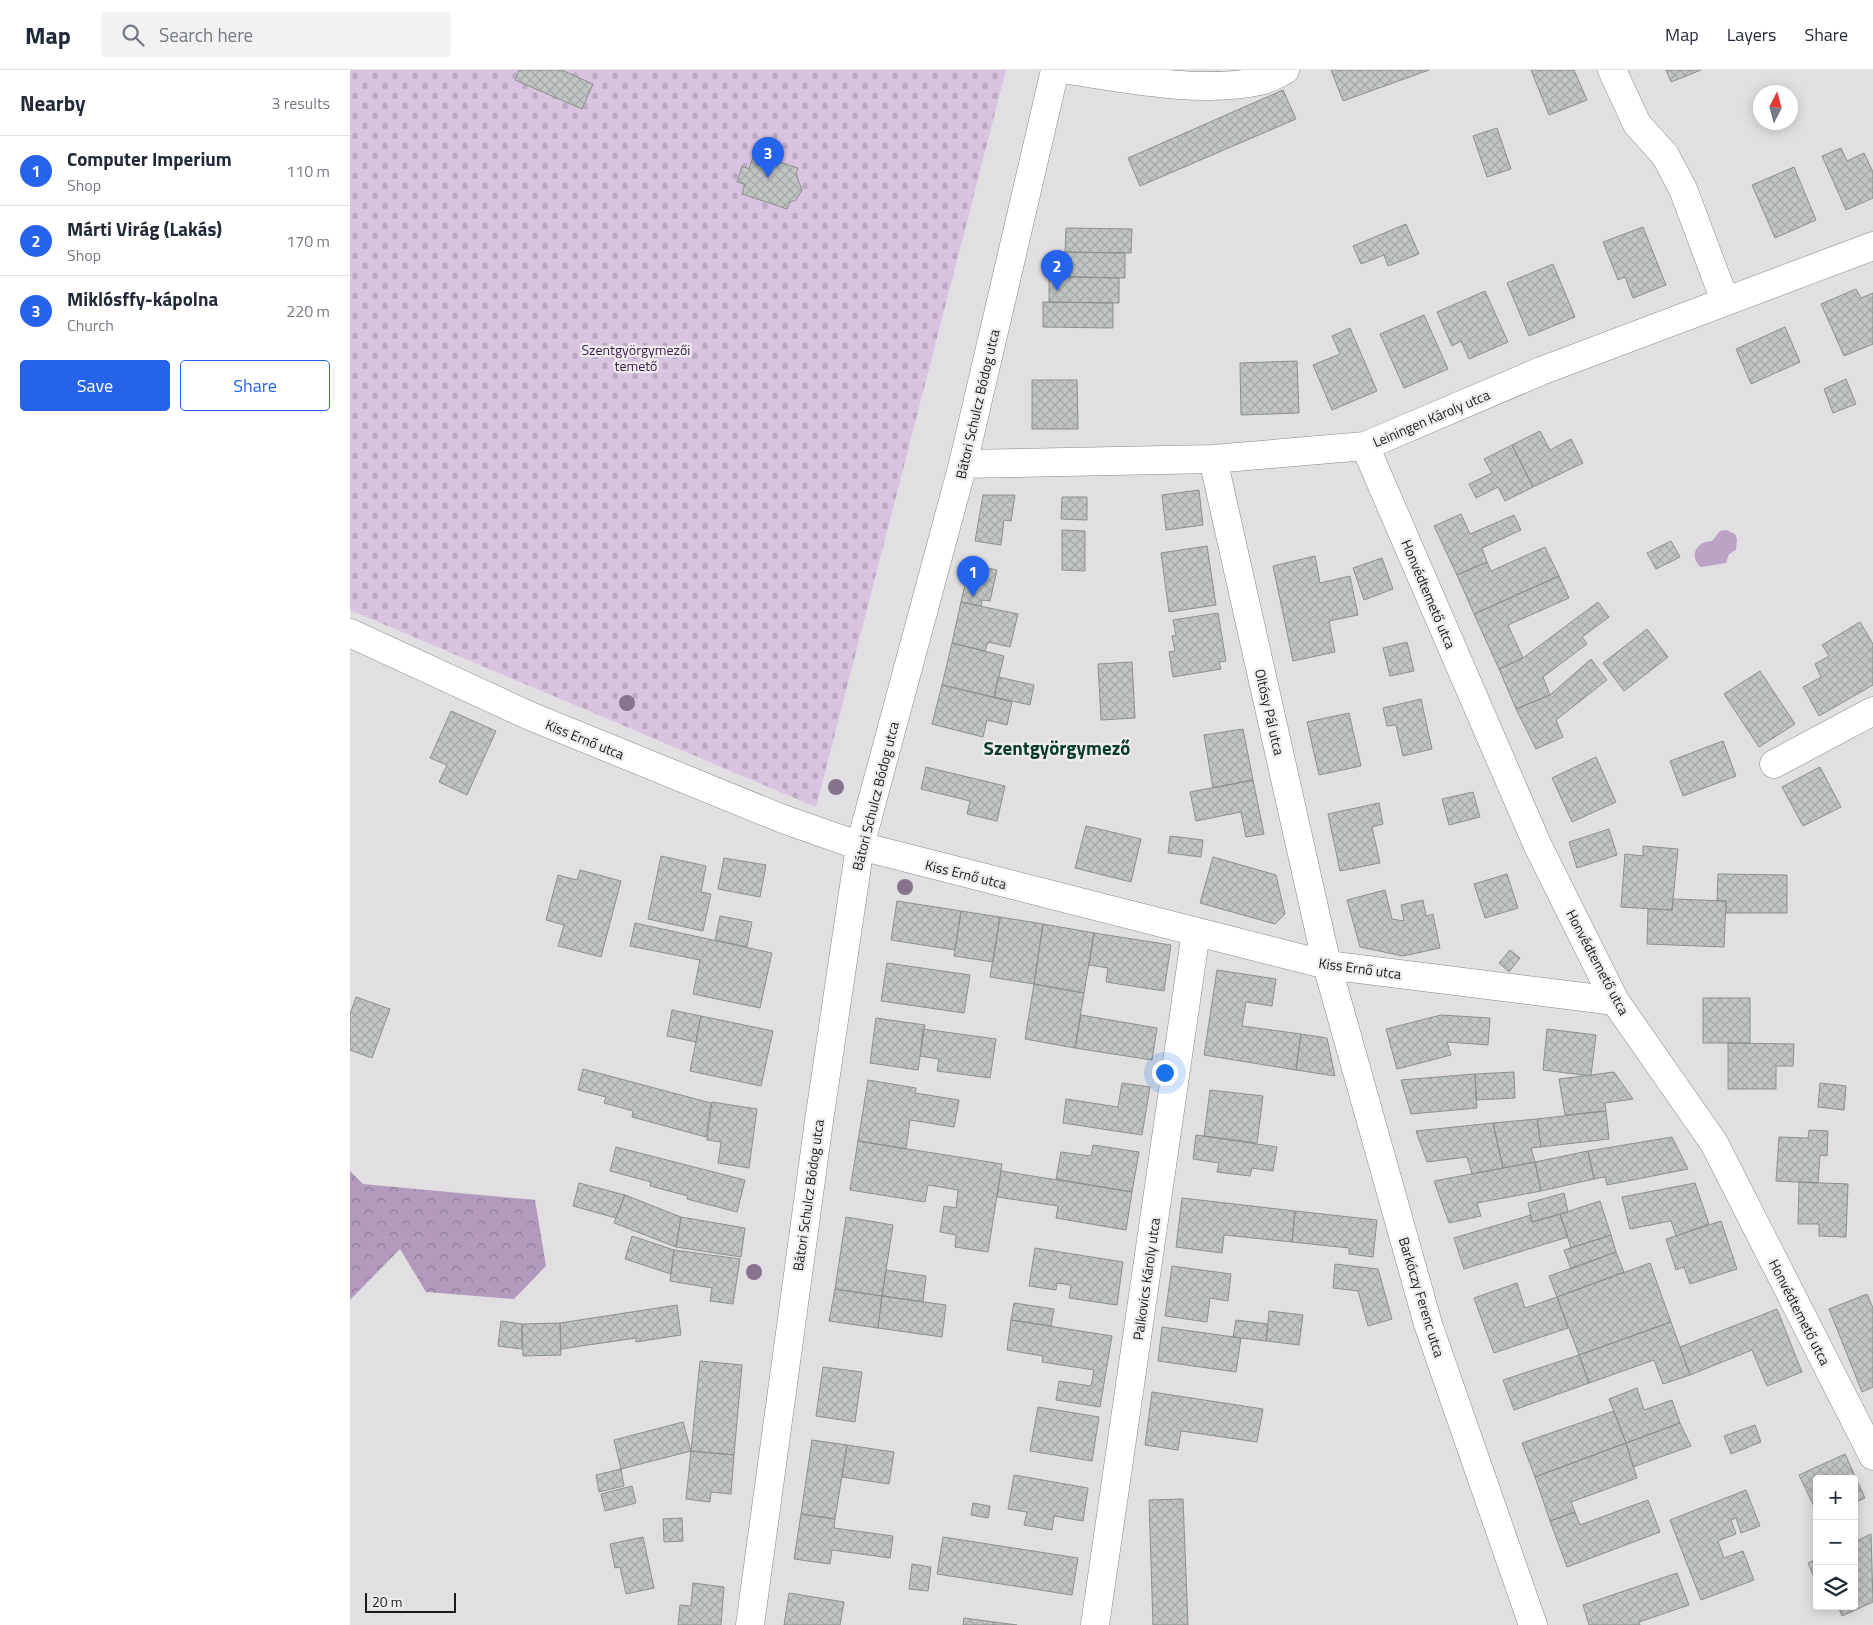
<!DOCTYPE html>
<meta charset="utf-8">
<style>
:root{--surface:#fff;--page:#f2f2f3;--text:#1f2937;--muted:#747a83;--line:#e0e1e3;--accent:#2563eb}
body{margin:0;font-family:"Titillium Web",sans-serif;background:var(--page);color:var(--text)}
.controls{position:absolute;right:15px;bottom:15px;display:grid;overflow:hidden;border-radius:5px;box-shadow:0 2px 12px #0003}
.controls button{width:45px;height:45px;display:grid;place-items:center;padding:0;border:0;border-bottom:1px solid var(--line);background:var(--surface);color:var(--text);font:25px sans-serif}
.compass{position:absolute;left:1403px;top:15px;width:45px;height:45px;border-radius:50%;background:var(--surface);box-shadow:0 2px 12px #0003;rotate:6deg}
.scale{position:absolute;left:15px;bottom:12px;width:91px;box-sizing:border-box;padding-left:5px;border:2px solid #19191a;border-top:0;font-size:14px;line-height:18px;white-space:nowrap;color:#19191a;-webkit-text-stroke:4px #efecf0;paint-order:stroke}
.you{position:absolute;left:814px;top:1002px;width:18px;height:18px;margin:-12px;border:4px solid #fff;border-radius:50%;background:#1a73e8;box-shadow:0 0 0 8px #1a73e833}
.badge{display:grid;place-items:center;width:32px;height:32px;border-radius:50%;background:var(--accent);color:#fff;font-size:16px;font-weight:700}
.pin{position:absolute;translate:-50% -41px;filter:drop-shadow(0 1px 2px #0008)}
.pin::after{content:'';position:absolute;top:26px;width:18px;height:15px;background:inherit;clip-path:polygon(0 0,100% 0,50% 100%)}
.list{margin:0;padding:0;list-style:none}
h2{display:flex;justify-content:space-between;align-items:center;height:65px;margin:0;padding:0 20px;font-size:21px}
h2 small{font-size:16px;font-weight:400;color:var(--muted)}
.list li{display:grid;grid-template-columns:32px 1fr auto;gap:15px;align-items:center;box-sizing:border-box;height:70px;padding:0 20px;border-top:1px solid var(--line)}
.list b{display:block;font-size:19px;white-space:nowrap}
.list p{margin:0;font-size:16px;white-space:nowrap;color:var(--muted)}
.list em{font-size:16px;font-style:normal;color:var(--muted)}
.actions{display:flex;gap:10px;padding:15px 20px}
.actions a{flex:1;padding:11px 0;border:1px solid var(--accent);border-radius:5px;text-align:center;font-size:18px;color:var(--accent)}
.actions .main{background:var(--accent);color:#fff}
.icon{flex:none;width:28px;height:28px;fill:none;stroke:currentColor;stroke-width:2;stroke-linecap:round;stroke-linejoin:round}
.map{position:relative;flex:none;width:1523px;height:1555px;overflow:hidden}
header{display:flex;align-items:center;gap:30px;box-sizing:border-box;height:70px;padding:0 25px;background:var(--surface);border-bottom:1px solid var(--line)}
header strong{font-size:24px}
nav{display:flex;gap:28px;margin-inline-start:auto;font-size:18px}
.search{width:350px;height:45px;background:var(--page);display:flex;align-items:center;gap:12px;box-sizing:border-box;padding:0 18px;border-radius:5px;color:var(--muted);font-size:19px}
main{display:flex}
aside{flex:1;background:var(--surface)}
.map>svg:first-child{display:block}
.forest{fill:url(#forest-crowns)}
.cemetery{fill:url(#cemetery-stones)}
.water{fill:#bca3c6}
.building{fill:url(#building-cross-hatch);stroke:#8d908e}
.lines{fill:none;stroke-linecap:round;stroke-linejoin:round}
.minor-casing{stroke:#89878a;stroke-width:29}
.minor{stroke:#fff;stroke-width:28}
.tree{fill:#86738e}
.labels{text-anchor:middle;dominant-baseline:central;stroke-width:4.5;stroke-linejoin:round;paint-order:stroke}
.park-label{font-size:14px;fill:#3c1b49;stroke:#efecf0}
.street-label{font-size:14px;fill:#19191a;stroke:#efecf0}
.district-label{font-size:19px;font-weight:bold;fill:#093b2a;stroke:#efecf0}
</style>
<header>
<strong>Map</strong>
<div class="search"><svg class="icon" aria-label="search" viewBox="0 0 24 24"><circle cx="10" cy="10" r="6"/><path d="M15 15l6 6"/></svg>Search here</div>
<nav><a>Map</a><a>Layers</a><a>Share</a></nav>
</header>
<main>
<aside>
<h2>Nearby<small>3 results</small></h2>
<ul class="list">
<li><span class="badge">1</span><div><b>Computer Imperium</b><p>Shop</p></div><em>110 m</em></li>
<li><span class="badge">2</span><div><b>Márti Virág (Lakás)</b><p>Shop</p></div><em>170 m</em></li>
<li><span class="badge">3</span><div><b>Miklósffy-kápolna</b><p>Church</p></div><em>220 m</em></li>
</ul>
<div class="actions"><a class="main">Save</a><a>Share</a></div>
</aside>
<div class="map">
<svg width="1523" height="1555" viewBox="0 0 1523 1555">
<defs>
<pattern id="forest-crowns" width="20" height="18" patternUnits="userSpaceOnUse" patternTransform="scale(1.25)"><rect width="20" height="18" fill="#b29abd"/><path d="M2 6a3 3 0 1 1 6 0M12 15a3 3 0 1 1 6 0" fill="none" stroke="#907d99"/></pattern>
<pattern id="cemetery-stones" width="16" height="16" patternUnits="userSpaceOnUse" patternTransform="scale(1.25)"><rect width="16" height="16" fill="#d8c4e1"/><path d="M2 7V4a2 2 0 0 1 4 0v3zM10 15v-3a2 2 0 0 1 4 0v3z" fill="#b9a8c0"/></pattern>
<pattern id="building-cross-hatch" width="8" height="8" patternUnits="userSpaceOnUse" patternTransform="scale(1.25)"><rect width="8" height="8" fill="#c0c4c2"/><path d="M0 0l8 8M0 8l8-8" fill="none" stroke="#a4a8a6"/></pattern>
</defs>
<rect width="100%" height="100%" fill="#e1dfe2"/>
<!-- forest -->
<path class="forest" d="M0 1101 13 1114 185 1130 196 1196 164 1229 76 1222 50 1179 0 1230Z"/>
<!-- cemetery -->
<path class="cemetery" d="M0 0H656L466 737 0 540Z"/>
<!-- water -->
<path class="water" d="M1376 460 1385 464 1387 469 1386 480 1379 484 1376 493 1351 497C1338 486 1347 471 1362 471L1370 461Z"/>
<!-- building -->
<path class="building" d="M169 0H212L243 14 232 39 165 10Z
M981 0H1079L993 31Z
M1181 0H1224L1237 30 1199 45Z
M1316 0H1351L1321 12Z
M933 20 946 49 790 116 778 88Z
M1147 58 1161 99 1137 107 1123 66Z
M1491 78 1497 91 1514 83 1523 102V128L1496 140 1472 86Z
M404 84 448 98 446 104 452 120 446 130 440 132 437 139 392 124 395 114 387 112 392 96 399 99Z
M1444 97 1466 150 1425 168 1402 115Z
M1056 154 1069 184 1038 196 1034 185 1011 194 1003 176Z
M1293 157 1316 215 1283 228 1275 207 1268 210 1253 172Z
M716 158 782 159 781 183 715 182Z
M707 182 775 183V208L707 207Z
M1203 194 1225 247 1179 266 1157 213Z
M699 206 769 208V233L699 232Z
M1506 219 1511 228 1523 223V274L1494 286 1471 234Z
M1135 221 1158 272 1119 289 1111 271 1102 276 1087 242Z
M693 232 763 233V258L693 257Z
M1074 245 1098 299 1054 318 1030 264Z
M1435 257 1450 292 1401 314 1386 279Z
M1000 258 1027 321 982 340 963 295 990 284 982 266Z
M947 291 949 343 891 345 890 293Z
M1496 309 1506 334 1483 343 1474 319Z
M682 310H727L728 359H682Z
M1190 361 1200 380 1221 369 1233 393 1183 417 1162 375Z
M1162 375 1183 417 1155 431 1148 417 1126 428 1119 414 1142 403 1134 389Z
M849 420 853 455 816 460 812 425Z
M633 425H665L661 451 654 450 651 475 625 471Z
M712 427H737V450L711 449Z
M1111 444 1120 464 1164 445 1171 460 1132 478 1137 492 1107 505 1084 456Z
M712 460 735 461V501L712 500Z
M1321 471 1330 487 1306 499 1297 483Z
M857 476 866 535 819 542 811 483Z
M1195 477 1209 506 1124 544 1107 505 1137 492 1141 501Z
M965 486 970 513 1000 506 1008 545 979 551 985 582 943 591 923 496Z
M1032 488 1043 519 1014 530 1003 498Z
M620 494 647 500 640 531 632 530 631 536 611 532Z
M1209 506 1219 528 1158 555 1173 588 1149 599 1124 544Z
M611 532 668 544 660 577 638 572 635 581 602 573Z
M1248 532 1259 547 1232 567 1237 574 1193 607 1200 625 1166 639 1149 599 1173 588Z
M868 543 876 591 869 592 871 599 823 607 819 582 825 581 822 566 826 565 823 550Z
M1510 552 1523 574V615L1469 646 1453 617 1471 607 1465 594 1479 586 1472 575Z
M1297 559 1318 587 1274 621 1253 593Z
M1057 572 1064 601 1040 606 1033 578Z
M602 573 654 586 644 627 592 615Z
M1241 589 1257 610 1206 650 1213 667 1186 679 1166 639 1200 625Z
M782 592 785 648 751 650 748 594Z
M1410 601 1445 654 1409 677 1374 624Z
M648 607 684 615 680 635 644 627Z
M592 615 662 632 657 655 637 650 633 667 582 654Z
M1071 629 1082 679 1053 686 1046 655 1037 656 1033 638Z
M101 641 146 661 117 725 89 712 97 695 80 688Z
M999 643 1011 696 969 705 957 652Z
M893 659 903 710 863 718 854 665Z
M1373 671 1386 706 1333 726 1320 691Z
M1246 687 1266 732 1222 752 1202 708Z
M576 697 655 716 647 751 617 744 620 731 571 719Z
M1470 697 1491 737 1453 756 1432 717Z
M903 710 914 764 896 767 891 742 846 751 840 722Z
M1123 722 1130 747 1099 755 1092 729Z
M1029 733 1033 754 1022 757 1030 793 990 801 978 744Z
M736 756 791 769 781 812 725 798Z
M1259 759 1267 785 1227 798 1219 772Z
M820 766 853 770 851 787 818 783Z
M1293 776 1328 779 1322 840 1271 837 1275 784 1293 786Z
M311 786 356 796 351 822 361 824 353 861 298 849Z
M863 787 926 805 935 844 925 854 850 833Z
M374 788 416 795 410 827 368 819Z
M230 800 271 811 251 887 208 876 214 855 196 850 208 805 227 810Z
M1157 804 1168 838 1135 848 1124 814Z
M1368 804 1437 805V843H1376V831H1367Z
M1035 820 1042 849 1054 851 1051 835 1073 830 1076 846 1083 844 1090 878 1053 886 1010 877 997 830Z
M1323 829 1376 831 1374 877 1297 874 1298 839 1322 840Z
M547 831 611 841 605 880 541 870Z
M611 841 650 847 643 892 604 886Z
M370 846 402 852 397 877 365 870Z
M650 847 693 854 684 914 640 907Z
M285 853 422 883 410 938 343 924 350 890 280 876Z
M693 854 744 863 734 923 684 914Z
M744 863 821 875 814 921 756 912 758 898 739 895Z
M1160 880 1170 888 1159 902 1149 893Z
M537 893 620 905 614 943 531 931Z
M867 900 926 909 922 936 896 932 892 956 951 964 946 1000 854 985Z
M684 914 734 923 725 978 675 969Z
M6 927 40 939 22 988 0 980V944Z
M1353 928H1400V973H1353Z
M322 940 351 946 346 972 317 966Z
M731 945 807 958 802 990 725 978Z
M1091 945 1140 948 1138 975 1097 972 1101 985 1047 999 1036 959Z
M351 946 423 961 411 1016 340 1001Z
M526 948 575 955 568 1000 520 993Z
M573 959 646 969 640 1008 587 1001 589 989 570 986Z
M1197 959 1246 965 1241 1006 1193 1000Z
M951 964 977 968 985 1006 946 1000Z
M1378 973 1444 974 1443 996H1426V1019H1378Z
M233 999 361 1033 356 1067 282 1047 283 1041 254 1033 256 1027 228 1020Z
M1164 1002 1165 1028 1126 1030 1125 1004Z
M1264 1002 1283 1029 1255 1033 1256 1041 1215 1045 1209 1009Z
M1125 1004 1127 1038 1061 1044 1051 1010Z
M518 1010 566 1018 565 1023 609 1030 604 1057 560 1050 556 1079 508 1071Z
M772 1013 800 1017 792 1065 713 1053 716 1029 768 1037Z
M1470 1013 1496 1016 1494 1040 1468 1037Z
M860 1020 913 1026 907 1073 854 1066Z
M362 1032 407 1039 399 1098 368 1093 371 1072 357 1070Z
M1256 1041 1259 1069 1191 1077 1187 1049Z
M1187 1049 1191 1077 1181 1078 1185 1092 1153 1098 1143 1053Z
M1143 1053 1153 1098 1122 1104 1117 1087 1077 1092 1066 1061Z
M1459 1060 1478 1061 1477 1086 1470 1085 1468 1113 1426 1111 1429 1067 1458 1068Z
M846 1065 927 1077 923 1101 902 1098 900 1106 867 1102 869 1093 843 1089Z
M1322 1067 1338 1099 1257 1115 1255 1107 1244 1109 1238 1081Z
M508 1071 652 1094 638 1182 605 1177 606 1165 590 1162 594 1136 606 1138 608 1120 578 1115 575 1132 500 1120Z
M743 1075 789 1082 782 1122 706 1109 711 1082 741 1086Z
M266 1077 395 1110 387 1142 337 1129 338 1126 300 1116 301 1112 260 1101Z
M1238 1081 1244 1109 1191 1121 1185 1092Z
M1185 1092 1191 1121 1127 1133 1131 1146 1099 1153 1084 1111Z
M651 1101 782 1122 776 1160 706 1148 708 1136 647 1127Z
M1449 1112 1498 1114 1496 1167 1469 1166V1154H1448Z
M229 1113 275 1125 266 1148 223 1136Z
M1345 1113 1359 1154 1326 1166 1321 1151 1280 1159 1272 1127Z
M1214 1123 1218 1142 1182 1152 1178 1133Z
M275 1125 331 1147 326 1177 264 1153Z
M832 1128 945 1141 942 1172 874 1165 872 1183 826 1177Z
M1250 1131 1261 1165 1221 1178 1210 1144Z
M945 1141 1027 1150 1023 1187 999 1184V1178L942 1172Z
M1210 1144 1218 1167 1114 1199 1104 1168 1181 1145 1182 1152Z
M331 1147 395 1158 391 1187 326 1177Z
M496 1147 543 1155 532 1226 485 1219Z
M1371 1151 1387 1199 1340 1214 1334 1197 1326 1200 1316 1169Z
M1261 1165 1266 1182 1221 1199 1214 1180Z
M282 1166 324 1180 321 1204 275 1189Z
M685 1178 773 1192 767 1235 719 1228 721 1215 707 1213 706 1220 679 1216Z
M324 1180 390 1189 383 1234 360 1231 362 1218 320 1211Z
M1266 1182 1274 1202 1207 1227 1199 1206Z
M1300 1193 1321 1252 1229 1285 1207 1227Z
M985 1194 1028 1199 1042 1249 1018 1256 1008 1221 983 1218Z
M822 1196 881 1204 878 1231 860 1228 857 1252 815 1246Z
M536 1200 576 1206 573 1232 532 1226Z
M1167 1213 1175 1238 1207 1227 1218 1258 1144 1283 1124 1228Z
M485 1219 532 1226 528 1258 479 1251Z
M1517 1224 1523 1238V1317L1512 1322 1479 1239Z
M532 1226 596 1235 592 1267 528 1258Z
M664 1233 704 1239 701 1256 661 1250Z
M327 1235 331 1265 286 1272V1268L211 1279 210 1253Z
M1427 1239 1452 1302 1417 1316 1402 1280 1340 1305 1330 1277Z
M919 1241 953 1245 949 1275 916 1271Z
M661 1250 762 1266 750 1337 706 1330 709 1311 741 1316 744 1300 692 1292 693 1286 657 1280Z
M886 1250 918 1254 916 1271 883 1267Z
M151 1251 172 1254V1279L148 1276Z
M1321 1252 1340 1305 1313 1314 1304 1290 1239 1313 1229 1285Z
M210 1253 211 1285 173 1286 172 1254Z
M812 1257 891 1268 886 1302 808 1291Z
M1229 1285 1239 1313 1164 1340 1153 1310Z
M350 1291 392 1295 384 1385 341 1381Z
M473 1297 512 1302 505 1352 466 1346Z
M1287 1318 1294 1340 1322 1330 1330 1353 1276 1373 1259 1329Z
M802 1322 913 1339 907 1372 831 1361 828 1380 795 1375Z
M688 1337 749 1347 742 1391 680 1381Z
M1264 1341 1276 1373 1185 1407 1172 1373Z
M333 1352 341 1381 271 1399 264 1370Z
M1330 1353 1341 1376 1283 1397 1276 1373Z
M1405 1355 1411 1372 1381 1384 1374 1366Z
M462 1370 497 1375 485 1449 451 1444Z
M1276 1373 1287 1408 1221 1432 1225 1442 1200 1451 1185 1407Z
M497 1375 544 1382 539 1414 492 1407Z
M341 1381 384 1385 381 1424 361 1422 360 1432 336 1429Z
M1495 1384 1515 1428 1504 1433V1409H1467V1443L1449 1405Z
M271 1399 274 1416 249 1422 246 1405Z
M664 1405 738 1418 733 1451 704 1446 702 1460 674 1455 677 1442 658 1439Z
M282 1416 286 1433 255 1441 251 1424Z
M1396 1420 1410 1456 1391 1463 1386 1448 1381 1450 1386 1464 1368 1471 1374 1488 1393 1481 1404 1510 1351 1530 1320 1450Z
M833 1429 838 1555H803L799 1430Z
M1298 1430 1310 1462 1217 1497 1200 1451 1225 1442 1230 1455Z
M623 1433 640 1436 638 1448 621 1445Z
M451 1444 485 1449 484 1458 543 1466 540 1488 482 1480 480 1494 444 1489Z
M332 1448 333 1471 314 1472 313 1449Z
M1521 1464 1523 1532 1492 1546 1488 1536H1504V1472Z
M293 1467 304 1518 276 1524 270 1497 265 1498 260 1474Z
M593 1467 728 1488 722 1525 587 1504Z
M1467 1489V1509L1465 1510 1458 1493Z
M562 1494 581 1497 578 1521 559 1519Z
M1327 1503 1339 1535 1289 1552 1290 1555H1239L1233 1535Z
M343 1513 374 1517 371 1555H328L330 1535 341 1536Z
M439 1523 494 1532 490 1555H434Z
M614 1548 644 1552 643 1555H613Z
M644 1552 667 1555H643Z"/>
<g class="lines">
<defs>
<path id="minor" d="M719 0C775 9 855 24 910 11 919 9 927 4 935 0
M1262 0 1287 54 1315 85 1333 119 1375 231
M1015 376 1187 774 1265 931 1364 1073 1523 1386
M863 389 977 895 1078 1254 1183 1555
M613 394 863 389 1015 376 1191 301 1523 176
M0 563 180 646 433 749 510 776 977 895 1265 931
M1424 694 1523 641
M400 1555 469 1051 510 776 613 394 705 0
M745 1555 846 862"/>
</defs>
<!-- minor casing -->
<use href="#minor" class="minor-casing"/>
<!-- minor -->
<use href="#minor" class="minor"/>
</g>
<!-- trees -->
<g class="tree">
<circle cx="277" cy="633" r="8"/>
<circle cx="486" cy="717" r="8"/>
<circle cx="555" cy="817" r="8"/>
<circle cx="404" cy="1202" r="8"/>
</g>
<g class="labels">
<!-- park labels -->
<g class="park-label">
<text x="286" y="279">Szentgyörgymezői<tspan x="286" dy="16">temető</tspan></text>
</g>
<!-- street labels -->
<g class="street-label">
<text transform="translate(627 334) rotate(-77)">Bátori Schulcz Bódog utca</text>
<text transform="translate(1081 348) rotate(-23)">Leiningen Károly utca</text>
<text transform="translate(1079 524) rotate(67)">Honvédtemető utca</text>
<text transform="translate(920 642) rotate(77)">Oltósy Pál utca</text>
<text transform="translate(235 669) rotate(22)">Kiss Ernő utca</text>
<text transform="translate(525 726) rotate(-76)">Bátori Schulcz Bódog utca</text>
<text transform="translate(616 804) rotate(14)">Kiss Ernő utca</text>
<text transform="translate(1248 892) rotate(62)">Honvédtemető utca</text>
<text transform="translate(1010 898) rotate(8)">Kiss Ernő utca</text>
<text transform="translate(458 1125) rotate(-82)">Bátori Schulcz Bódog utca</text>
<text transform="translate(796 1209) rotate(-82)">Palkovics Károly utca</text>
<text transform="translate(1072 1227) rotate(73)">Barkóczy Ferenc utca</text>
<text transform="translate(1450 1242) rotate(63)">Honvédtemető utca</text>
</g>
<!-- district labels -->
<g class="district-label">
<text x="707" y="677">Szentgyörgymező</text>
</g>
</g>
</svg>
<div class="controls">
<button>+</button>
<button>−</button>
<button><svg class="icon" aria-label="layers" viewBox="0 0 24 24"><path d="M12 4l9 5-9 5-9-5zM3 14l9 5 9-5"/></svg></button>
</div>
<svg class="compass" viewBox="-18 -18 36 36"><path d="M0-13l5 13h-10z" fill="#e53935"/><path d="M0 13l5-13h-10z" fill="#747a83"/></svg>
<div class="scale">20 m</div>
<div class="you"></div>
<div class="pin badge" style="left:623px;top:527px">1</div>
<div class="pin badge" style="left:707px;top:221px">2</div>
<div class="pin badge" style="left:418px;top:108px">3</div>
</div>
</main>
